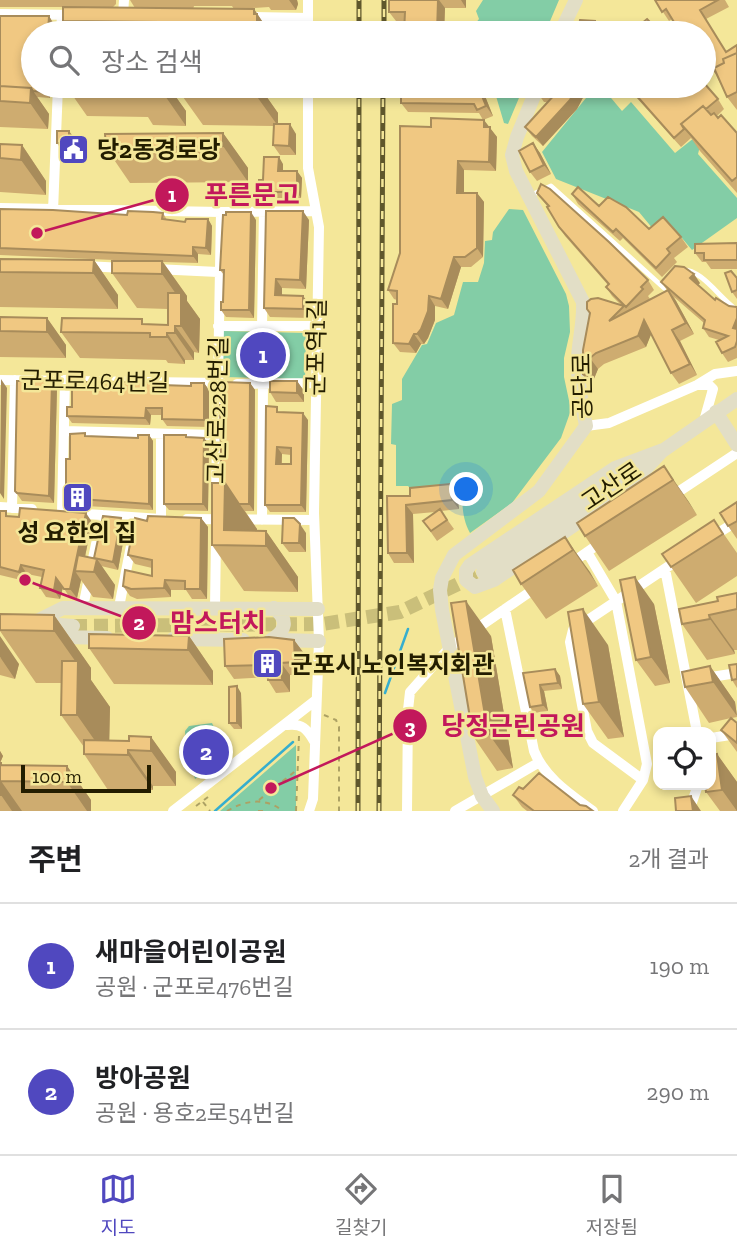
<!DOCTYPE html>
<html lang="ko">
<meta charset="utf-8">
<style>
:root{--surface:#fff;--page:#f2f2f2;--text:#202124;--muted:#757577;--line:#e0e0e0;--accent:#5048bf}
body{margin:0;font-family:"Zilla Slab","Noto Sans KR",serif;background:var(--page);color:var(--text)}
.controls{position:absolute;right:21px;bottom:21px;display:grid;overflow:hidden;border-radius:14px;box-shadow:0 4px 10px #0003}
.controls button{width:63px;height:63px;display:grid;place-items:center;padding:0;border:0;border-bottom:2px solid var(--line);background:var(--surface);color:var(--text);font:35px sans-serif}
.scale{position:absolute;left:21px;bottom:18px;width:130px;box-sizing:border-box;padding-left:7px;border:4px solid #231d00;border-top:0;font-size:19px;line-height:24px;white-space:nowrap;color:#231d00;-webkit-text-stroke:5px #f4e799;paint-order:stroke}
.you{position:absolute;left:467px;top:490px;width:24px;height:24px;margin:-18px;border:5px solid #fff;border-radius:50%;background:#1a73e8;box-shadow:0 0 0 10px #1a73e833}
.badge{display:grid;place-items:center;width:46px;height:46px;border-radius:50%;background:var(--accent);color:#fff;font-size:23px;font-weight:700}
.pin{position:absolute;translate:-50% -50%;border:4px solid #fff;box-shadow:0 2px 7px #0006}
.list{margin:0;padding:0;list-style:none}
h2{display:flex;justify-content:space-between;align-items:center;height:91px;margin:0;padding:0 28px;font-size:30px}
h2 small{font-size:23px;font-weight:400;color:var(--muted)}
.list li{display:grid;grid-template-columns:46px 1fr auto;gap:21px;align-items:center;box-sizing:border-box;height:126px;padding:0 28px;border-top:2px solid var(--line)}
.list b{display:block;font-size:26px;white-space:nowrap}
.list p{margin:0;font-size:23px;white-space:nowrap;color:var(--muted)}
.list em{font-size:23px;font-style:normal;color:var(--muted)}
.icon{flex:none;width:38px;height:38px;fill:none;stroke:currentColor;stroke-width:2;stroke-linecap:round;stroke-linejoin:round}
.map{position:relative;flex:none;width:737px;height:811px;overflow:hidden}
.search{position:absolute;background:var(--surface);box-shadow:0 4px 10px #0003;left:21px;right:21px;top:21px;height:77px;display:flex;align-items:center;gap:18px;box-sizing:border-box;padding:0 24px;border-radius:38px;color:var(--muted);font-size:26px}
.sheet{height:343px;background:var(--surface)}
nav{display:flex;justify-content:space-around;align-items:center;box-sizing:border-box;height:98px;border-top:2px solid var(--line);background:var(--surface);font-size:19px;color:var(--muted)}
nav a{display:grid;justify-items:center;gap:4px}
nav .on{color:var(--accent)}
.map>svg:first-child{display:block}
.green{fill:#83cda6}
.lines{fill:none;stroke-linecap:round;stroke-linejoin:round}
.stream{stroke:#36aece;stroke-width:2.5}
.secondary-tunnel{stroke:#cabf7a;stroke-width:14;stroke-dasharray:14 7;stroke-linecap:butt}
.path{stroke:#aca164;stroke-width:2;stroke-dasharray:5 5;stroke-linecap:butt}
.lane{stroke:#fff;stroke-width:5}
.street{stroke:#fff;stroke-width:10}
.secondary{stroke:#e2dec6;stroke-width:14}
.rail-casing{stroke:#5f572c;stroke-width:5}
.rail{stroke:#f4e799;stroke-width:2.5;stroke-dasharray:8;stroke-linecap:butt}
.wall{fill:#ceac70;fill-rule:evenodd}
.shaded-wall{fill:#a88c5b}
.building{fill:#f0c882;stroke:#a88c5b;stroke-width:2;fill-rule:evenodd}
.labels{text-anchor:middle;dominant-baseline:central;stroke-width:5;stroke-linejoin:round;paint-order:stroke}
.poi-label{font-size:24px;font-weight:bold;fill:#231d00;stroke:#f4e799;text-anchor:start}
.street-label{font-size:24px;fill:#231d00;stroke:#f4e799}
.leader{fill:none;stroke:#c2185b;stroke-width:2.5}
.callout-dot{fill:#c2185b;stroke:#f4e799;stroke-width:2.5}
.mark-label{font-size:21px;text-anchor:middle;font-weight:bold;fill:#fff}
.callout-label{font-size:26px;text-anchor:middle;font-weight:bold;fill:#c2185b;stroke:#f4e799;stroke-width:5;stroke-linejoin:round;paint-order:stroke}
</style>
<div class="map">
<svg width="737" height="811" viewBox="0 0 737 811">
<rect width="100%" height="100%" fill="#f4e799"/>
<!-- green -->
<path class="green" d="M483 0H559L545 33H476L474 25 479 19 476 11Z
M493 86H524L508 124 504 123Z
M593 86H601L622 111 631 102 675 153 699 134 702 138 698 154 737 198V218L692 250 671 225 658 235 639 212 556 179 542 152 586 98Z
M509 209 523 210 566 294 569 306 570 332 564 358V377L571 410 561 438 512 503 470 533C460 514 464 503 460 482L412 490 408 486H396V445L391 444 392 404 402 400V379L422 345 427 344 436 323 454 315 463 282H478L484 263 485 241 492 240 493 232Z
M222 331 306 333 305 379 221 377Z
M212 723 227 756 195 779 186 747 185 731 189 726Z
M296 745V811H220Z"/>
<g class="lines">
<!-- stream -->
<path class="stream" d="M385 693 408 629
M215 811 293 742"/>
<!-- secondary-tunnel -->
<path class="secondary-tunnel" d="M73 626 322 624 400 612 483 572"/>
<!-- path -->
<path class="path" d="M324 715 336 720 339 727V811
M259 800 298 769
M203 802 210 811
M196 806 208 797
M227 811C246 800 265 797 283 811
M258 811H267
M296 811 299 736"/>
<!-- lane -->
<path class="lane" d="M529 196 551 186 664 288 668 283
M682 270C701 268 721 300 737 310"/>
<!-- street -->
<path class="street" d="M308 0V33
M0 14 78 15
M123 15 124 0
M248 17 308 18
M61 33 62 15
M308 86V168L319 227 314 513 319 641 313 799 309 811
M0 208 221 212 316 211
M53 211 58 86
M85 266 124 268
M155 269 218 272
M218 326H316
M262 327 264 211
M0 380 221 383
M237 384 315 383
M697 385H709L713 389 704 421
M586 426 609 423 697 385 715 374 737 371
M64 431 216 435
M216 496 221 212
M669 498 737 453
M0 507 32 509
M12 508 15 380
M62 512 65 380
M72 513 161 519
M161 519V434
M187 519 314 520
M262 520 263 384
M712 537 737 521
M587 552 616 601 647 764 643 780 623 811
M567 566 603 541
M665 569 697 732
M83 607 102 515
M119 607 132 541
M215 608 216 537
M505 609 534 751C545 778 570 794 593 811
M705 678 737 673
M287 725C302 723 307 729 314 741
M711 738 737 734
M643 780 593 743 587 731 570 642 573 630 681 558
M173 811 316 700
M407 811 408 710 410 692 450 647 540 585
M455 811 538 763
M689 811 698 785"/>
<!-- secondary -->
<path class="secondary" d="M560 33 576 0
M716 412 737 445
M663 450 628 488 494 580 475 587 466 580V571L470 565 615 468Z
M658 454 737 399
M483 572 641 465
M35 622 63 608 318 609
M47 624 73 626
M52 631 65 637 107 638
M173 639 243 640
M271 640C286 631 289 620 274 608
M278 640 319 641
M493 811 482 796 475 777 442 610 440 590 442 578 454 555 539 491 586 426C582 404 577 381 578 358 579 339 584 322 583 302L516 171 512 155 517 137 538 86"/>
<defs>
<path id="rail" d="M359 33V0
M384 33V0
M358 811 359 86
M379 811 383 86"/>
</defs>
<!-- rail casing -->
<use href="#rail" class="rail-casing"/>
<!-- rail -->
<use href="#rail" class="rail"/>
</g>
<!-- wall -->
<path class="wall" d="M0 0H116V4L113 7H0Z
M130 0H297L298 4 296 10H271L269 7 237 9H254L270 33H72L63 21 135 8ZM194 6H232L234 9H193Z
M389 0H466V8H445L444 33H404V22L396 21 389 12Z
M655 0H725L729 7 706 19 726 52 737 45V110L727 97 709 61 705 64 704 62V33H682L672 19 669 21Z
M0 16H49L53 23V33H33L50 86V98L37 97 49 114 48 129 0 127Z
M66 86H168L186 111V126L153 125 148 117 87 116Z
M178 86H259L278 113V124L296 134V155H280L273 145 274 126 203 125 178 90Z
M401 86H486L488 95 485 96 493 116 483 120 497 137 496 171 464 170V193H477L484 202 483 257 471 267H461L448 309 435 306V320L428 338 424 344H421L416 353 400 352 393 343 397 300 394 299 388 290 400 253 431 127 483 120 479 113 408 112 401 103Z
M540 86H589L577 109 543 146 532 136 525 127 548 102H544L537 92Z
M626 86H704L718 99 724 109 717 116 737 133V193L700 151 691 138 681 147Z
M223 133 248 168V182L130 183 106 148Z
M57 143H78V155H65Z
M533 143 540 153 551 174 537 181 530 172Z
M0 144 22 145 46 181V195L0 192Z
M283 164V171H297L302 178 301 198 263 199 259 192 263 180Z
M537 193 648 280 654 290 648 296 650 299 667 290 661 282 700 283 698 285 715 300 729 306 737 307V358L728 362 722 353 719 340 709 337 703 328 704 323 674 297 694 334 680 341 697 375 679 384 671 373 651 334 646 347 604 364 598 369 591 386 583 350 622 306 612 296 606 287 608 285 565 236 559 227 547 206Z
M572 194 649 229 681 237 688 247 674 258 677 262 662 277 623 238 620 241 578 204Z
M0 209 127 215 163 213 167 220 185 222 208 219 212 226 211 255 198 254V263L163 262 187 296V301L200 319 199 353 194 352V360H185V364L168 363 166 360 80 358 61 332 146 325H168V309L137 308 112 273 137 261 0 255Z
M266 211 309 220 306 289 282 288V296H303L310 305V318L270 317 264 308Z
M256 220 254 318 226 317 221 310 223 302 224 275 220 270Z
M737 243V269H711L706 262H702L695 253Z
M0 259 94 260 118 295V309L0 307Z
M737 278V299L732 292Z
M0 317 47 318 66 345V358L0 357Z
M297 381 304 391V402H276L270 392Z
M162 382 164 385 191 386 204 383 209 390V427L167 426 162 419V415H151L150 425 72 423 67 416 72 407Z
M250 383 255 390 254 511H245L257 529V531H266L298 577V592L244 591 212 545 220 483 221 458 222 405Z
M57 388 54 503 22 501 15 491Z
M281 412 308 420 306 512H270L265 505ZM282 454 291 455V464H282Z
M149 435 153 441V510L70 505 66 498 70 459 88 436 138 438Z
M186 435 187 437 209 444 208 511 169 510 164 504Z
M664 466 697 515 609 571 585 536Z
M450 484 457 493 459 509 441 511 454 529 437 541 423 521 435 512 413 514 414 563H394L388 553 410 496Z
M737 502V539L728 526Z
M0 511 10 517 92 522 85 557 95 559 121 518 126 526 118 570 101 566 115 585 113 599 93 597 81 580 77 598H70L63 587 60 599 46 597 40 588 42 577 27 574 25 581 0 575Z
M201 518 208 527 207 599H192L186 590H171V597L137 599 130 596 123 586 152 576V568L135 564 128 555 147 521Z
M714 520 737 553V576L696 603 671 567Z
M306 533V552H289L282 543Z
M565 537 598 586 546 619 521 584Z
M737 593V650H734L735 654 707 660 682 624 718 601Z
M654 604 670 683 655 686 636 660Z
M0 614 54 615 91 668V680L110 707 109 741H129L151 737 176 772V786H153V790H108L84 754V747L61 715 62 683H36L0 631Z
M189 636 213 671V685L114 684 89 648Z
M491 636 513 768 497 771 473 736Z
M294 640 303 652 304 675H290V692L276 693 268 680V677L234 679 225 666Z
M608 645 624 737 608 739 583 704Z
M0 657 2 659 19 664 15 679 0 675Z
M737 664V688L732 680Z
M710 666 735 702 737 717 732 718 737 723V752L721 730 731 718 709 723 685 687Z
M555 669 560 676 562 689 544 691 548 711 534 713 530 707 523 673Z
M241 693 242 729H234L229 723Z
M0 751 3 756 0 763 3 765 67 766 91 800V811H0Z
M717 754 737 782V811H720L706 792Z
M523 789 580 805 593 811H527L522 807 513 795Z"/>
<!-- shaded-wall -->
<path class="shaded-wall" d="M289 0H297L298 4 296 10Z
M438 0H439L445 8 444 33H437Z
M461 0H466V8Z
M254 9 270 33H264L257 23 254 14Z
M49 16 53 23V33H48Z
M595 21 602 31 601 33H594Z
M45 86H50V98L45 92Z
M161 86H168L186 111V126L161 90Z
M254 86H259L278 113V126L253 91Z
M478 86 485 96 493 116 486 106Z
M482 86H486L488 95Z
M577 86H589L577 109 543 146 536 137Z
M31 88 49 114 48 129 30 103Z
M484 120 497 137 496 171 489 162 484 127Z
M290 124 296 134V155L289 146Z
M69 131 78 143V155L69 143Z
M223 133 248 168V182L223 146Z
M533 143 540 153 551 174 544 165Z
M22 145 46 181V195L21 160Z
M279 157 283 164V177L278 171Z
M458 161 464 170V202L457 193Z
M297 171 302 178 301 198 297 192Z
M477 193 484 202 483 257 477 248Z
M303 211 309 220 306 289 300 280Z
M251 212 256 220 254 318 249 310Z
M208 219 212 226 211 255 206 248Z
M193 247 198 254V263L193 256Z
M454 257 461 267 448 309 441 299Z
M94 260 118 295V309L93 273Z
M162 261 187 296V301L200 319 199 353 181 326V301L162 274Z
M694 274 700 283 696 287 690 278Z
M276 279 282 288V305L275 295Z
M668 290 676 301 694 334 686 323Z
M303 296 310 305V318L303 309Z
M429 296 435 306V320L428 338 424 344 417 334Z
M47 318 66 345V358L47 332Z
M737 318V334L733 328Z
M644 320 652 332 646 347 638 336Z
M175 326 194 352V360L175 333Z
M672 330 680 341 697 375 690 364Z
M167 333 185 360V364L167 337Z
M414 334 421 344 416 353 409 344Z
M590 358 598 369 591 386 583 375Z
M1 379 7 388 4 499 0 493Z
M52 381 57 388 54 503 49 496Z
M297 381 304 391V402L297 393Z
M204 383 209 390V427L204 420Z
M250 383 255 390 254 511 249 504Z
M146 408 151 415 150 425 145 418Z
M303 413 308 420 306 512 301 505Z
M149 435 153 441V510L149 504Z
M204 438 209 444 208 511 203 504Z
M277 447 282 454 281 471 276 464Z
M664 466 689 502 697 515 673 480Z
M225 483 257 529V546L224 530Z
M450 484 457 493 459 509 452 500Z
M406 505 413 514 414 563 407 553Z
M86 513 92 522 82 571H75L81 580 77 598 70 589Z
M121 518 126 526 118 570 113 562Z
M201 518 208 527 207 599 200 589Z
M300 524 306 533V552L299 543Z
M266 531 298 577V592L266 546Z
M565 537 590 572 598 586 573 550Z
M97 559 115 585 113 599 94 572Z
M21 565 27 574 25 581 19 572Z
M635 577 654 604 670 683 651 657Z
M56 578 63 587 60 599 54 590Z
M165 580 171 590V597L164 588Z
M466 601 491 636 513 768 488 733Z
M583 609 608 645 624 737 599 702Z
M54 615 91 668V680L110 707 109 755H105L77 715 78 665 54 631Z
M709 615 734 650 735 654 710 619Z
M0 636 19 664 15 679 0 657Z
M189 636 213 671V685L188 650Z
M294 640 303 652 304 675 295 662Z
M281 663 290 675V692L282 680Z
M710 666 735 702 737 716 713 682Z
M555 669 560 676 562 689 558 683Z
M540 685 544 691 548 711 543 705Z
M237 686 241 693 242 729 237 723Z
M151 737 176 772V786L151 751Z
M128 750 153 786V790L128 755Z
M0 751 3 756 0 763Z
M717 754 737 782V811L722 790Z
M67 766 91 800V811H87L67 782Z
M1 781 22 811H12L1 795Z
M691 796 701 811H693Z"/>
<!-- building -->
<path class="building" d="M389 0H438L437 33H404L405 12H389Z
M655 0H718L700 10 726 52 737 45V53L723 59 724 63 714 68 716 73 704 52V33H685L680 25 677 27 666 9 662 12Z
M63 7 254 9V14H257V23L63 21Z
M0 16H49L48 33H33V86H45V92L33 91 31 88 0 86Z
M647 19 660 33H630Z
M580 20 595 21 594 33H578Z
M737 53V92L727 97 714 68 724 63 723 59Z
M704 83 718 99 706 109 703 106 681 124 684 129 674 138 628 86H704Z
M0 86 31 88 30 103 0 101Z
M129 86H161V90H129Z
M178 86H254L253 91 178 90Z
M401 86H480H478L486 106 477 110 474 104 401 103Z
M540 86H577L570 100 536 137 525 127 557 92H537Z
M703 106 711 115 714 113 718 118 721 115 737 133V177L732 181 681 124Z
M431 118 484 120V127H490L489 162 458 161 457 193H477V248L465 257H454L441 299 429 296 428 311 421 329 417 334H414L409 344 393 343V304H397V291L388 290 400 253V126L431 127Z
M274 124H290L289 146 273 145Z
M57 131H69V143H57Z
M223 133V146L106 148 105 134Z
M533 143 544 165 530 172 519 151Z
M0 144 22 145 21 160 0 158Z
M264 157H279L278 171H297V192H259V180H263Z
M541 184 550 189 609 242 648 280 641 287 643 289 626 307 606 287 609 284 559 227 547 207 549 206 537 193Z
M578 187 599 206 608 197 615 201 626 207 649 229 663 217 681 237 667 249 670 253 656 268 616 229 613 232 572 194Z
M0 209 53 210 127 215 128 211 153 212 163 213 162 219 185 222 186 219H208L206 248 193 247V256L0 248Z
M266 211H303L300 280 276 279 275 295 303 296V309L264 308Z
M226 212H251L249 310H221V302H223L224 270H220L223 215H226Z
M737 243V260H704V253H695V244Z
M0 259 94 260 93 273 0 272Z
M112 261H162V274L112 273Z
M675 266 684 267 691 272 694 274 690 278 715 300 716 298 729 306 737 307V318L733 328 737 329V341L735 347 722 353 716 342 728 336 703 328 705 320 661 282Z
M731 271 737 278V290L732 292 725 273Z
M668 290 686 323 672 330 690 364 671 373 644 320 638 336 596 353 590 358 583 375V350L590 313 587 309V302L591 299 598 298 624 306 609 321Z
M168 293H181V326H175V333H167V337H150V333L61 332 62 318 142 319V324L168 325Z
M0 317 47 318V332L0 331Z
M17 381H52L49 496 17 493 15 491Z
M270 381H297V393L270 392Z
M72 382H162L161 385 191 386V383H204V420L162 419V408H146L145 418 67 416V407H72Z
M223 382 250 383 249 504H239L225 483H220L221 458 220 405H222Z
M266 406 277 407V412L303 413 301 505H265ZM277 447 291 448V464H276Z
M85 433V436L138 438V435H149V504L66 498V459H70V434Z
M164 435H186V437L204 438 203 504H164Z
M664 466 673 480 585 536 577 523Z
M212 483H225L224 530 266 531V546L212 545Z
M450 484 452 500 406 505 407 553H388L387 496H410V488Z
M737 502V521L728 526 720 513Z
M20 508 86 513 70 589H64L56 578 54 590 40 588 44 570 21 565 19 572 0 567V511H6V516L19 517Z
M440 509 447 520 431 531 423 521Z
M103 516 121 518 113 562 94 558Z
M148 516 201 518 200 589H185V581L165 580 164 588 131 589 123 586 125 570 152 576V560L128 555 135 518 147 521Z
M283 518H294L300 524 299 543H282Z
M714 520 723 534 671 567 662 554Z
M565 537 573 550 521 584 513 570Z
M78 555 97 559 94 572 75 571Z
M635 577 651 657 636 660 620 580Z
M737 593V609L709 615 710 619 682 624 679 609 718 601 717 597Z
M466 601 488 733 473 736 451 603Z
M583 609 599 702 583 704 568 612Z
M0 614 54 615V631L0 630Z
M89 634 189 636 188 650 89 648Z
M269 637 294 640 295 662 281 663 282 680H268L267 665 225 666 224 639Z
M62 661H78L77 715H61Z
M737 664V679L732 680 729 665Z
M710 666 713 682 685 687 682 672Z
M555 669 558 683 540 685 543 705 530 707 523 673Z
M237 686V723H229V687Z
M731 718 737 723V743L721 730Z
M129 736 151 737V751L128 750V755L84 754V740L129 741Z
M717 754 722 790 706 792 705 785H711V755Z
M0 763H1V765L67 766V782L1 781V795H0Z
M539 773 580 805 586 806 593 811H534L513 795 519 787 523 789Z
M691 796 693 811H676L675 798Z"/>
<!-- icons -->
<defs>
<symbol id="civic-square" viewBox="-11 -11 22 22"><rect x="-9" y="-9" width="18" height="18" rx="4" fill="#5048bf" stroke="#f4e799"/><path d="M-.6-6.5H3V-4.5H.6V-3L4-1V1h2V6H-6V1h2V-1L-.6-3ZM-1.2 2.5V6h2.4V2.5Z" fill="#fff"/></symbol>
<symbol id="building-square" viewBox="-11 -11 22 22"><rect x="-9" y="-9" width="18" height="18" rx="4" fill="#5048bf" stroke="#f4e799"/><path d="M-4-6H4V6H1V3H-1V6H-4ZM-2.5-4.3h1.7v1.8h-1.7ZM.8-4.3h1.7v1.8H.8ZM-2.5-1h1.7V.8h-1.7ZM.8-1h1.7V.8H.8Z" fill="#fff"/></symbol>
</defs>
<g fill-rule="evenodd">
<use href="#civic-square" x="56" y="132" width="35" height="35"/>
<use href="#building-square" x="60" y="480" width="35" height="35"/>
<use href="#building-square" x="250" y="646" width="35" height="35"/>
</g>
<g class="labels">
<!-- poi labels -->
<g class="poi-label">
<text x="97" y="149">당2동경로당</text>
<text x="77" y="532" text-anchor="middle">성 요한의 집</text>
<text x="291" y="664">군포시 노인복지회관</text>
</g>
<!-- street labels -->
<g class="street-label">
<text transform="translate(316 347) rotate(-89)">군포역1길</text>
<text transform="translate(95 381) rotate(1)">군포로464번길</text>
<text transform="translate(582 386) rotate(-91)">공단로</text>
<text transform="translate(217 410) rotate(-89)">고산로228번길</text>
<text transform="translate(611 486) rotate(-34)">고산로</text>
</g>
</g>
<!-- callouts -->
<path class="leader" d="M37 233L172 195M25 580L139 623M271 788L410 726"/>
<g class="callout-dot">
<circle cx="37" cy="233" r="7"/>
<circle cx="25" cy="580" r="7"/>
<circle cx="271" cy="788" r="7"/>
<circle cx="172" cy="195" r="18"/>
<circle cx="139" cy="623" r="18"/>
<circle cx="410" cy="726" r="18"/>
</g>
<g class="mark-label">
<text x="172" y="202">1</text>
<text x="139" y="630">2</text>
<text x="410" y="734">3</text>
</g>
<g class="callout-label">
<text x="252" y="204">푸른문고</text>
<text x="218" y="632">맘스터치</text>
<text x="513" y="735">당정근린공원</text>
</g>
</svg>
<div class="controls">
<button><svg class="icon" aria-label="locate" viewBox="0 0 24 24"><circle cx="12" cy="12" r="6"/><path d="M12 2v4M12 18v4M2 12h4M18 12h4"/></svg></button>
</div>
<div class="scale">100 m</div>
<div class="you"></div>
<div class="pin badge" style="left:263px;top:355px">1</div>
<div class="pin badge" style="left:206px;top:752px">2</div>
<div class="search"><svg class="icon" aria-label="search" viewBox="0 0 24 24"><circle cx="10" cy="10" r="6"/><path d="M15 15l6 6"/></svg>장소 검색</div>
</div>
<section class="sheet">
<h2>주변<small>2개 결과</small></h2>
<ul class="list">
<li><span class="badge">1</span><div><b>새마을어린이공원</b><p>공원 · 군포로476번길</p></div><em>190 m</em></li>
<li><span class="badge">2</span><div><b>방아공원</b><p>공원 · 용호2로54번길</p></div><em>290 m</em></li>
</ul>
</section>
<nav>
<a class="on"><svg class="icon" aria-label="map" viewBox="0 0 24 24"><path d="M3 6l6-2 6 2 6-2v14l-6 2-6-2-6 2zM9 4v14M15 6v14"/></svg>지도</a>
<a><svg class="icon" aria-label="directions" viewBox="0 0 24 24"><path d="M12 3l9 9-9 9-9-9zM9 14v-3h6M13 9l2 2-2 2"/></svg>길찾기</a>
<a><svg class="icon" aria-label="saved" viewBox="0 0 24 24"><path d="M7 4h10v16l-5-4-5 4z"/></svg>저장됨</a>
</nav>
